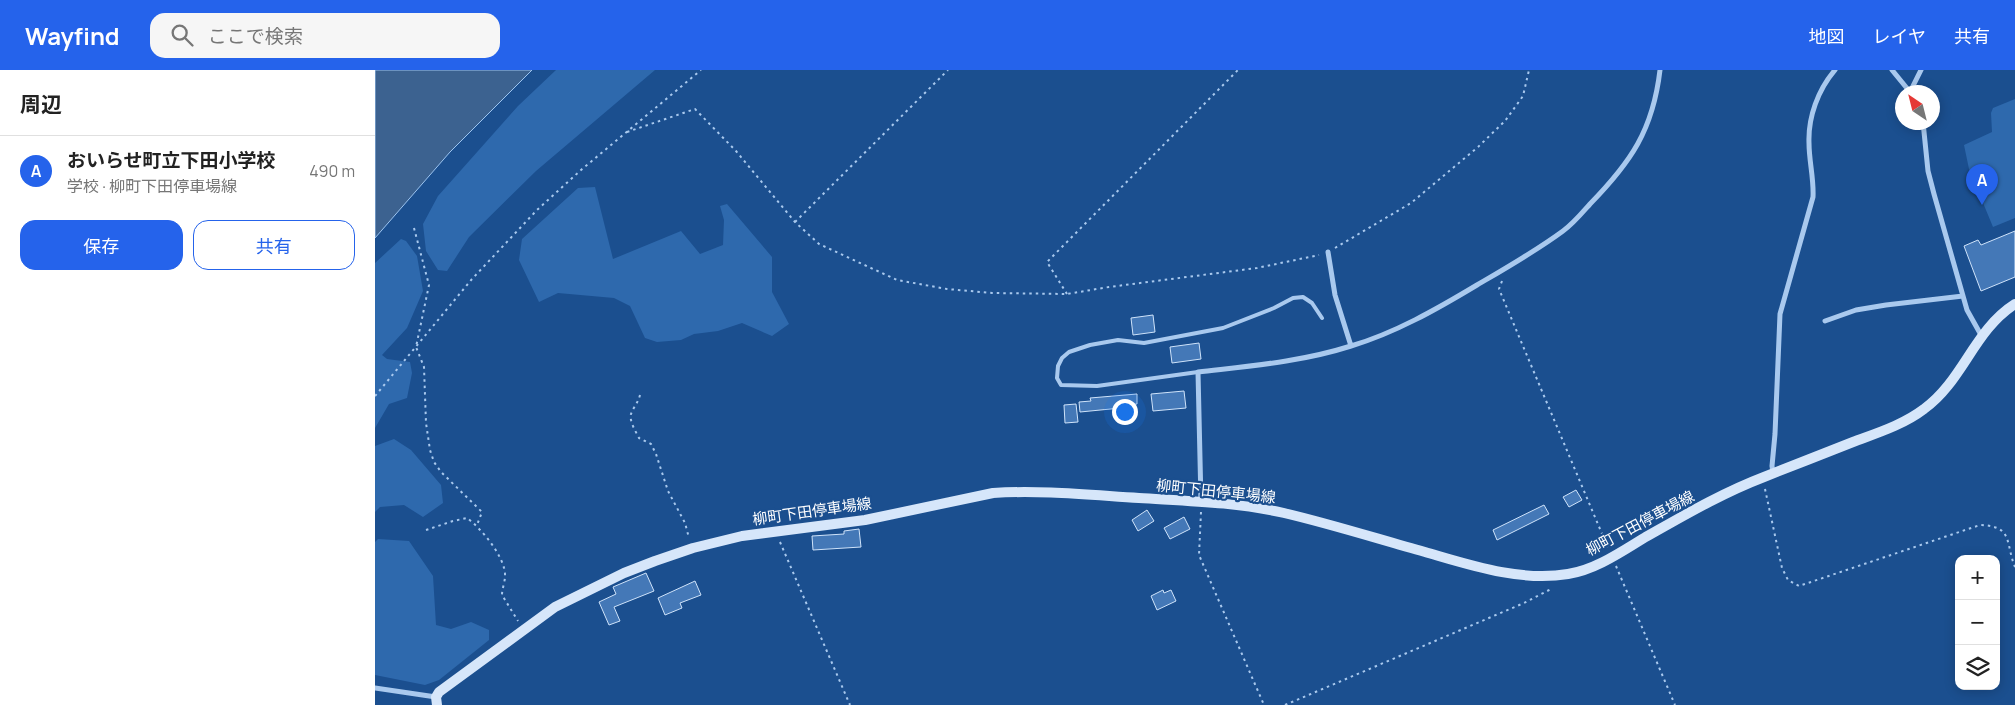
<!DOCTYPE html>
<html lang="ja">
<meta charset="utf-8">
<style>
:root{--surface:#fff;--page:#f6f6f6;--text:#222;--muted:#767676;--line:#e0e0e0;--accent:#2563eb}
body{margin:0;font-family:Manrope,"Noto Sans JP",sans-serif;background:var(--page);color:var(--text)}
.controls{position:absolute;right:15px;bottom:15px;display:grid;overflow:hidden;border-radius:10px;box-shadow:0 2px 12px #0003}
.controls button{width:45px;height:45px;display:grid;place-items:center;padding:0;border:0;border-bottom:1px solid var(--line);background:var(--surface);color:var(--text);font:25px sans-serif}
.compass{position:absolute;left:1520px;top:15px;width:45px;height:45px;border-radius:50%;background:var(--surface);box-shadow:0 2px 12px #0003;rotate:325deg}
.you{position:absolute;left:749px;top:341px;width:18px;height:18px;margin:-12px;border:4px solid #fff;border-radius:50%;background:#1a73e8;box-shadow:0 0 0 8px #1a73e833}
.badge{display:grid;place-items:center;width:32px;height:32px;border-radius:50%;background:var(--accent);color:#fff;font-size:16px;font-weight:700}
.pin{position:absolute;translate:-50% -41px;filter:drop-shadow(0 1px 2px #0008)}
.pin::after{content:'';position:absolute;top:26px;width:18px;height:15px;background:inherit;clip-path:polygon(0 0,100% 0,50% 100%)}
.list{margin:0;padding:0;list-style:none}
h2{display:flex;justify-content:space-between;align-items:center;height:65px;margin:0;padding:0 20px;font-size:21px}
h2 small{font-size:16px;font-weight:400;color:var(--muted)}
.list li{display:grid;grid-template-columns:32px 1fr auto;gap:15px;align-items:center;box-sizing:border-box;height:70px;padding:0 20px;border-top:1px solid var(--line)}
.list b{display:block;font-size:19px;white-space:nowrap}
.list p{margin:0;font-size:16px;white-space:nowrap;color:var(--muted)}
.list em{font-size:16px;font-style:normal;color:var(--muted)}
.actions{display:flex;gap:10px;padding:15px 20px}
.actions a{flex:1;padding:11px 0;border:1px solid var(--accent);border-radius:15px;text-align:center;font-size:18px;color:var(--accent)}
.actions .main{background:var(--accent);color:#fff}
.icon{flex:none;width:28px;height:28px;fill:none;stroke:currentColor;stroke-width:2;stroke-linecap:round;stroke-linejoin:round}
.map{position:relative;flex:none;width:1640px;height:635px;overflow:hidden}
header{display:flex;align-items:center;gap:30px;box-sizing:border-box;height:70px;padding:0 25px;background:var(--accent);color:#fff}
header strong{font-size:24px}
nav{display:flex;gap:28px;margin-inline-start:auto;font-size:18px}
.search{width:350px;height:45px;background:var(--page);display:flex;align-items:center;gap:12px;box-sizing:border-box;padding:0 18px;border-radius:15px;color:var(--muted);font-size:19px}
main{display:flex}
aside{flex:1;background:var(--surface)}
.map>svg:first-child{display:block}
.green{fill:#2e69ad}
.water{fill:#3c6290;stroke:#9cc4f0}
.building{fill:#4478b7;stroke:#cfe3fa}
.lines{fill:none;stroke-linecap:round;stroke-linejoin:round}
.path{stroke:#a9c9ee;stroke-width:2;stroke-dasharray:2.5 4;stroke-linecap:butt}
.lane{stroke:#a9c9ee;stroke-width:4}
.street{stroke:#a9c9ee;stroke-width:5}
.secondary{stroke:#d6e6fa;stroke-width:10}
.labels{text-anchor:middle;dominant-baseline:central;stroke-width:4.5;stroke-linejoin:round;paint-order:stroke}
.street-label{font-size:15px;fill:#fff;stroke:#1b4f8f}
</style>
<header>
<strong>Wayfind</strong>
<div class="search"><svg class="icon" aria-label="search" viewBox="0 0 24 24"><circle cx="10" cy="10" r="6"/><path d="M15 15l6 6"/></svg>ここで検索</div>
<nav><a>地図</a><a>レイヤ</a><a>共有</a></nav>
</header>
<main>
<aside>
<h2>周辺<small></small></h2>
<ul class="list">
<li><span class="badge">A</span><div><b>おいらせ町立下田小学校</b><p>学校 · 柳町下田停車場線</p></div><em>490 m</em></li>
</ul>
<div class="actions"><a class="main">保存</a><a>共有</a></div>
</aside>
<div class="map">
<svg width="1640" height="635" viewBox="0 0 1640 635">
<rect width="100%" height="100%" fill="#1b4f8f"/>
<!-- green -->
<path class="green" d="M181 0H280L161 101 94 167 72 201 63 200 51 181 48 154 63 126 143 36Z
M1640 29V148L1618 157 1594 99 1589 75 1617 62 1616 43 1618 38Z
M220 117 238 189 306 161 325 184 348 175 349 150 345 136 352 134 397 187V222L414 254 397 266 367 253 343 261 319 264 306 270 282 272 270 268 255 236 239 228 183 223 164 232 144 190 147 169 203 118Z
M26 169 31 171 42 186 48 221 32 258 7 285 12 289 35 292 37 303 32 328 14 334 0 358V193Z
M19 369 36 380 66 415 68 433 48 447 29 435 5 437 0 442V376Z
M3 469 34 471 58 506 61 555 76 559 96 552 114 560V570L64 610 50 615 0 605V472Z"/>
<!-- water -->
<path class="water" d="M0 0H157L75 82 0 168Z"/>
<!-- building -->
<path class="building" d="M1640 161V207L1606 221 1589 176 1603 170 1606 175Z
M778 245 780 262 758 265 756 248Z
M824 273 826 289 797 293 795 277Z
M809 321 811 338 778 341 776 324Z
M762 324V334L746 335V338L705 342 704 332 716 331 715 328Z
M701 334 703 352 690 353 689 335Z
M1201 420 1207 430 1194 437 1188 427Z
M1169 435 1174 444 1122 470 1118 460Z
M772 440 779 451 763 461 757 450Z
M809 447 815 459 795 469 789 458Z
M484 459 486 477 438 480 437 466 469 464V461Z
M271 503 279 521 239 537 245 551 234 555 224 532 241 524 238 517Z
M320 511 326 525 305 533 307 538 290 545 283 528Z
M788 520 789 523 796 520 801 531 782 540 776 526Z"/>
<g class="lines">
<!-- path -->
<path class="path" d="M252 62 320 39 361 81 420 152 444 174 522 210 572 219 617 223 692 224 734 217 882 198 944 185
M420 152 573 0
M39 158 54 215 41 277 49 297 51 353 55 380 59 392 66 402 107 442 102 455
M960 178 1036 133 1103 77 1130 51 1148 26 1154 0
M1127 211 1124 219 1233 478
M692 224 672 192 863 0
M265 325C263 333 258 338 256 344 254 351 261 362 264 368L276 374 281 384 293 421 310 453 314 468
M0 326 97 209 162 140 206 100 326 0
M1390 419 1407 498 1413 510 1424 516 1605 455C1639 456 1630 473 1640 497
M826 442 824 485 889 635
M51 460 78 451 92 448C106 458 131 488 130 506 130 512 127 519 127 525L143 551
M405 472 475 635
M1241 496 1300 635
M910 635 1149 533 1178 518"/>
<!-- lane -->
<path class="lane" d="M823 302 722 316 686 315 682 308 683 296 687 288 694 282 715 275 743 270 769 273 848 258 899 238 918 228 928 227 937 233 947 248"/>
<!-- street -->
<path class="street" d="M1517 0 1535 22
M1535 22 1546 0
M1548 52 1553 101 1559 124 1592 240 1606 265
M953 182 960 225 976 276
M1450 251 1481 240 1511 235 1588 226
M1398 403 1397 396 1400 364 1405 244 1438 127C1439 109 1434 91 1434 73 1433 47 1443 20 1460 0
M826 432 823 302C874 296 926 292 976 276 1020 263 1062 239 1102 215 1131 198 1161 181 1188 161 1198 154 1207 143 1215 134 1256 92 1278 60 1285 0
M0 618 61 627"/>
<!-- secondary -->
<path class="secondary" d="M62 635 61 627 64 622 180 537 249 503 280 491 318 478 367 466 490 450 618 423C666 420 715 425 764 428 812 431 861 432 909 443 956 454 1003 469 1050 482 1095 495 1145 512 1193 504 1220 500 1246 482 1269 468 1308 446 1347 423 1389 407 1419 395 1448 384 1478 372 1502 363 1528 355 1549 339 1588 311 1599 260 1640 234"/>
</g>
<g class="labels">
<!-- street labels -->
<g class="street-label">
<text transform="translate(841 421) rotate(6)">柳町下田停車場線</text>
<text transform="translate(437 441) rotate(-8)">柳町下田停車場線</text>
<text transform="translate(1265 453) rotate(-28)">柳町下田停車場線</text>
</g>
</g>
</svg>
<div class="controls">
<button>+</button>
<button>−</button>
<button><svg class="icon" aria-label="layers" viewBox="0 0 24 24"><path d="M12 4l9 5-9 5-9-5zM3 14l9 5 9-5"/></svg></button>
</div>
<svg class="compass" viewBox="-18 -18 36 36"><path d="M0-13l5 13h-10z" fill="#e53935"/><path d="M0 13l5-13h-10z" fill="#767676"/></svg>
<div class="you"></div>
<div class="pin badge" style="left:1607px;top:135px">A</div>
</div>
</main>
